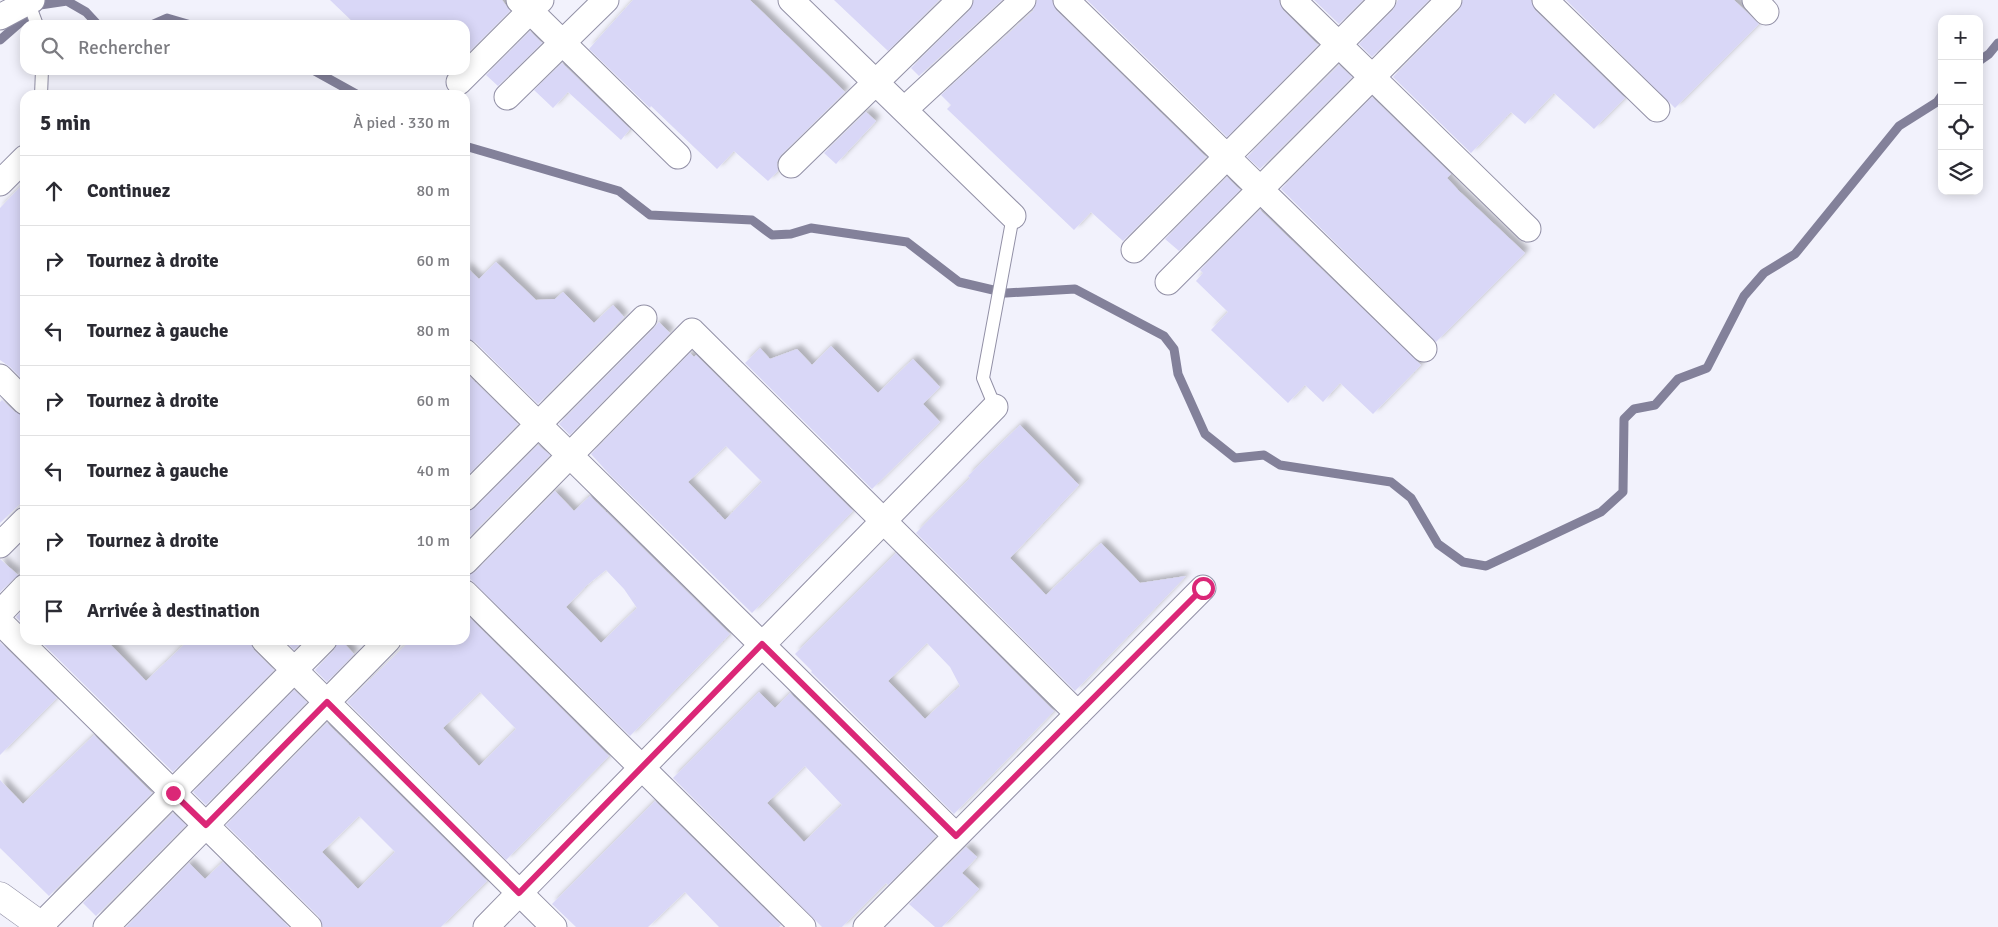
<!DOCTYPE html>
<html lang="fr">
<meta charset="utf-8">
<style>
:root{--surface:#fff;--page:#f7f7f7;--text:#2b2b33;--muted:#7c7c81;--line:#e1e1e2}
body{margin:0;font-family:Signika,sans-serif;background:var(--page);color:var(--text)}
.controls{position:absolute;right:15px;top:15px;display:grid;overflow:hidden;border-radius:10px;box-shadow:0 2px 12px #0003}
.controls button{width:45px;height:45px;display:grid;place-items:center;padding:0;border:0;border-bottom:1px solid var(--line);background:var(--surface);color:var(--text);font:25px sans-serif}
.stop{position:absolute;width:15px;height:15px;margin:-11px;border:4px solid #db2777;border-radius:50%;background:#fff}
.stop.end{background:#db2777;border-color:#fff;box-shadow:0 1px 5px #0008}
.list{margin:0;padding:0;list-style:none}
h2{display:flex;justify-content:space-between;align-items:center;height:65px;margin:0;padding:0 20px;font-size:21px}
h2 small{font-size:16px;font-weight:400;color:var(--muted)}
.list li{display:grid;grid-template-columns:32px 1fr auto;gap:15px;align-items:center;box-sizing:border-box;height:70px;padding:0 20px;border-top:1px solid var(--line)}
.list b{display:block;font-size:19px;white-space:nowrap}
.list em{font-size:16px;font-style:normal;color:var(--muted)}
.icon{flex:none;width:28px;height:28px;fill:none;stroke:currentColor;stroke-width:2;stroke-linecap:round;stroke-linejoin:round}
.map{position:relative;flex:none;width:1998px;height:927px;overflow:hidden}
.search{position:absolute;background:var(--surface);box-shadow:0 2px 12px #0003;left:20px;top:20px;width:450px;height:55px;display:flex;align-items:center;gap:12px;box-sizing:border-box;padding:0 18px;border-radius:15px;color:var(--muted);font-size:19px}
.panel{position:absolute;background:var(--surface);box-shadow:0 2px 12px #0003;left:20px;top:90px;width:450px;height:555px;border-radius:15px}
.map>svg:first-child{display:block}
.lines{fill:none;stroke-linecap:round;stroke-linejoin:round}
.stream{stroke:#83819a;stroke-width:9}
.building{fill:#d9d7f7;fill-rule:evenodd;filter:url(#shadow)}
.lane-casing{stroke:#9290a6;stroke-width:14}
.street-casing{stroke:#9290a6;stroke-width:27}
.secondary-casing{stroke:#9290a6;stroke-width:29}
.lane{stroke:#fff;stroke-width:12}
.street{stroke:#fff;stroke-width:25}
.secondary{stroke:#fff;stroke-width:28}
.route{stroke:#db2777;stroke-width:6}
</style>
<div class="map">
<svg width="1998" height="927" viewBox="0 0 1998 927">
<defs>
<filter id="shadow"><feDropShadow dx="4.5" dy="-4.5" stdDeviation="2.5" flood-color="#0004"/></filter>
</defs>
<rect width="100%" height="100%" fill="#f2f2fc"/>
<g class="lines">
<!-- stream -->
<path class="stream" d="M151 25 167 18 191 25
M0 40 40 5 67 1 86 12 98 25
M1979 61 1989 54 1998 43
M313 70 358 95
M465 146 619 191 650 215 752 220 772 235 791 234 811 228 907 242 959 282 1006 293 1075 289 1164 336 1174 349 1178 374 1205 434 1235 458 1264 455 1280 465 1391 482 1411 498 1438 544 1463 562 1486 566 1601 512 1623 492 1624 419 1634 409 1655 405 1678 379 1707 368 1744 296 1764 273 1795 254 1899 126 1937 102 1942 95"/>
</g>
<!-- building -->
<path class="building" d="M330 0H502L510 11 465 56V25H356Z
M633 0H750L845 92 781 155 777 162 778 171 768 181 734 151 717 169 651 106 650 108 589 49Z
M834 0H939L888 51Z
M974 0H1002L919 76 911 68 970 10Z
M1037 0H1052L1056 10 1206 157 1123 241 1091 212 1074 230 947 109 951 105 941 95 1033 11Z
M1087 0H1279L1283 10 1318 45 1227 137Z
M1314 0H1363L1339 24Z
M1398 0H1429L1372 57 1359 44 1393 10Z
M1463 0H1531L1535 10 1625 98 1594 129 1554 93 1525 124 1511 112 1471 153 1393 77 1459 10Z
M1566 0H1734L1759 24 1675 108Z
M530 31 542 43 498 86 486 75Z
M562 63 630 129 621 140 568 92 553 108 534 90Z
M1339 65 1352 77 1260 169 1247 157Z
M1372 97 1451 174 1447 178 1459 191 1525 253 1436 342 1281 189Z
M866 112 876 121 836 164 824 153Z
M1227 177 1240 190 1179 251 1165 239Z
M25 182V382L10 367 0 360V208Z
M1260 210 1421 365 1373 414 1340 383 1323 402 1305 385 1288 403 1211 330 1228 312 1196 281 1203 273 1200 270Z
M496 262 536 300 555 299 563 292 594 323 613 305 624 317 538 404 475 342 465 338V266L479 279Z
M659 322 670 333 570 435 559 424 654 328Z
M831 346 878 393 913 359 940 387 923 404 940 422 872 489 745 363 760 348 770 359 797 349 812 365Z
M690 353 694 357 696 355 853 511 752 613 611 476 591 454ZM726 446 762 482 725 520 688 482Z
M465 372 518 424 465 478Z
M2 400 15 412 25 416V499L0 523V402Z
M1020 425 1079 485 1010 558 1046 595 1101 543 1140 583 1186 576 1075 691 916 533 970 478 968 476 986 458Z
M538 445 550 455 465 541V512L475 508Z
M555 491 574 511 590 496 730 634 630 736 467 576 475 572ZM606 570 624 589 637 608 601 643 566 607 587 585Z
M896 553 1054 711 954 814 811 672 812 671 795 654ZM927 643 950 667 960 686 925 719 888 681Z
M0 559 18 575 0 592Z
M25 608V626L16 617Z
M468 616 609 756 506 860 347 702 411 640H465V619ZM480 692 516 729 479 766 443 728Z
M39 640H106L146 681 189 640H250L254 650 274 670 173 772Z
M284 640H304L294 650Z
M338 640H341L354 654 327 682 315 670 334 650Z
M0 642 57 698 0 755Z
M294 690 307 702 206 805 193 792Z
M759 692 775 708 790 693 936 836 888 885 886 883 842 927H822L673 778ZM805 766 842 805 804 842 767 803Z
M327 723 487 881 441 927H323L319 917 226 825ZM359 816 395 852 358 889 322 852Z
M94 735 152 793 49 896 0 848V780L23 804Z
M655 801 781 925 779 927H719L685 892 648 927H576L552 904Z
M173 813 186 825 96 916 83 903Z
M966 847 977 857 962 873 979 889 942 927H935L909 904Z
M223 862 289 927H126L189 863 205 879Z"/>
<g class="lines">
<defs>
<path id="lane" d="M28 1 37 25
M41 95 42 70
M995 407 983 378 1013 216"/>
<path id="street" d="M519 0 678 156
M791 0 1013 216
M1066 0 1424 349
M1293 0 1528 229
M1545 0 1657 109
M1755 0 1766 12
M0 17 32 0
M459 82 541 0
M507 97 606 0
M904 110 1023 0
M791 165 960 0
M0 183 25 158
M1134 250 1383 0
M1168 282 1449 0
M465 352 956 836
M0 377 25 402
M465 498 644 318
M0 545 25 520
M465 562 692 331 1078 714
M465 593 803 927
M0 613 25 587
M0 622 309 927
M264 640 554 927
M41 925 324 640
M106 927 388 640
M486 927 995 407
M866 927 1203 588"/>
<path id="secondary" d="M0 896 43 927"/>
</defs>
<!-- lane casing -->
<use href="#lane" class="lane-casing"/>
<!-- street casing -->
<use href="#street" class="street-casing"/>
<!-- secondary casing -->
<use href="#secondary" class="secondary-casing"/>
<!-- lane -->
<use href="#lane" class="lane"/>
<!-- street -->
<use href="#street" class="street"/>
<!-- secondary -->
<use href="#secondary" class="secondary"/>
</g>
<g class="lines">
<!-- route -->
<path class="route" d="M173 793 206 825 327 702 519 893 762 644 956 836 1203 588"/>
</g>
</svg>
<div class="controls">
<button>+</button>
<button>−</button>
<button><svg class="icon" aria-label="locate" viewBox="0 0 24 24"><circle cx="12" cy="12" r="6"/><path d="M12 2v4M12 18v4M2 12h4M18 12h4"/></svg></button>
<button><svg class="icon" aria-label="layers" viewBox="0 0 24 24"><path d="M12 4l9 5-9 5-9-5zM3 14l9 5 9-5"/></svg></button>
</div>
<div class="stop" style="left:1203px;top:588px"></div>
<div class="stop end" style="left:173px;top:793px"></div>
<div class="search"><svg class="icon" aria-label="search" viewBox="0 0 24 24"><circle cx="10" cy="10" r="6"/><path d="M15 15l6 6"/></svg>Rechercher</div>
<section class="panel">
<h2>5 min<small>À pied · 330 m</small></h2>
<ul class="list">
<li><svg class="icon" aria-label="ahead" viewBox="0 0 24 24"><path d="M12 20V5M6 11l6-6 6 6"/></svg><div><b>Continuez</b></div><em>80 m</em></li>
<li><svg class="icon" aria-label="right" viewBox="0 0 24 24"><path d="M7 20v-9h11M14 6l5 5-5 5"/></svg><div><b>Tournez à droite</b></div><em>60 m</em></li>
<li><svg class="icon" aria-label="left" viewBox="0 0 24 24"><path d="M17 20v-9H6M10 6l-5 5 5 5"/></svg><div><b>Tournez à gauche</b></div><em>80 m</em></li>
<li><svg class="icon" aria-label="right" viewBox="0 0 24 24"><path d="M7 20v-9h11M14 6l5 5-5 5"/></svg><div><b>Tournez à droite</b></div><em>60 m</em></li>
<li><svg class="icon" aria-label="left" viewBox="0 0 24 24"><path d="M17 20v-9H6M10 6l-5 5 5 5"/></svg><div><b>Tournez à gauche</b></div><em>40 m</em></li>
<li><svg class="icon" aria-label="right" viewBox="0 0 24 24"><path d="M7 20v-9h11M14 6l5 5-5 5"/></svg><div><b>Tournez à droite</b></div><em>10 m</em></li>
<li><svg class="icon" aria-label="arrive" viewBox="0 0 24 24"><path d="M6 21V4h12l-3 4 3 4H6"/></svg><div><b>Arrivée à destination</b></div></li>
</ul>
</section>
</div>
